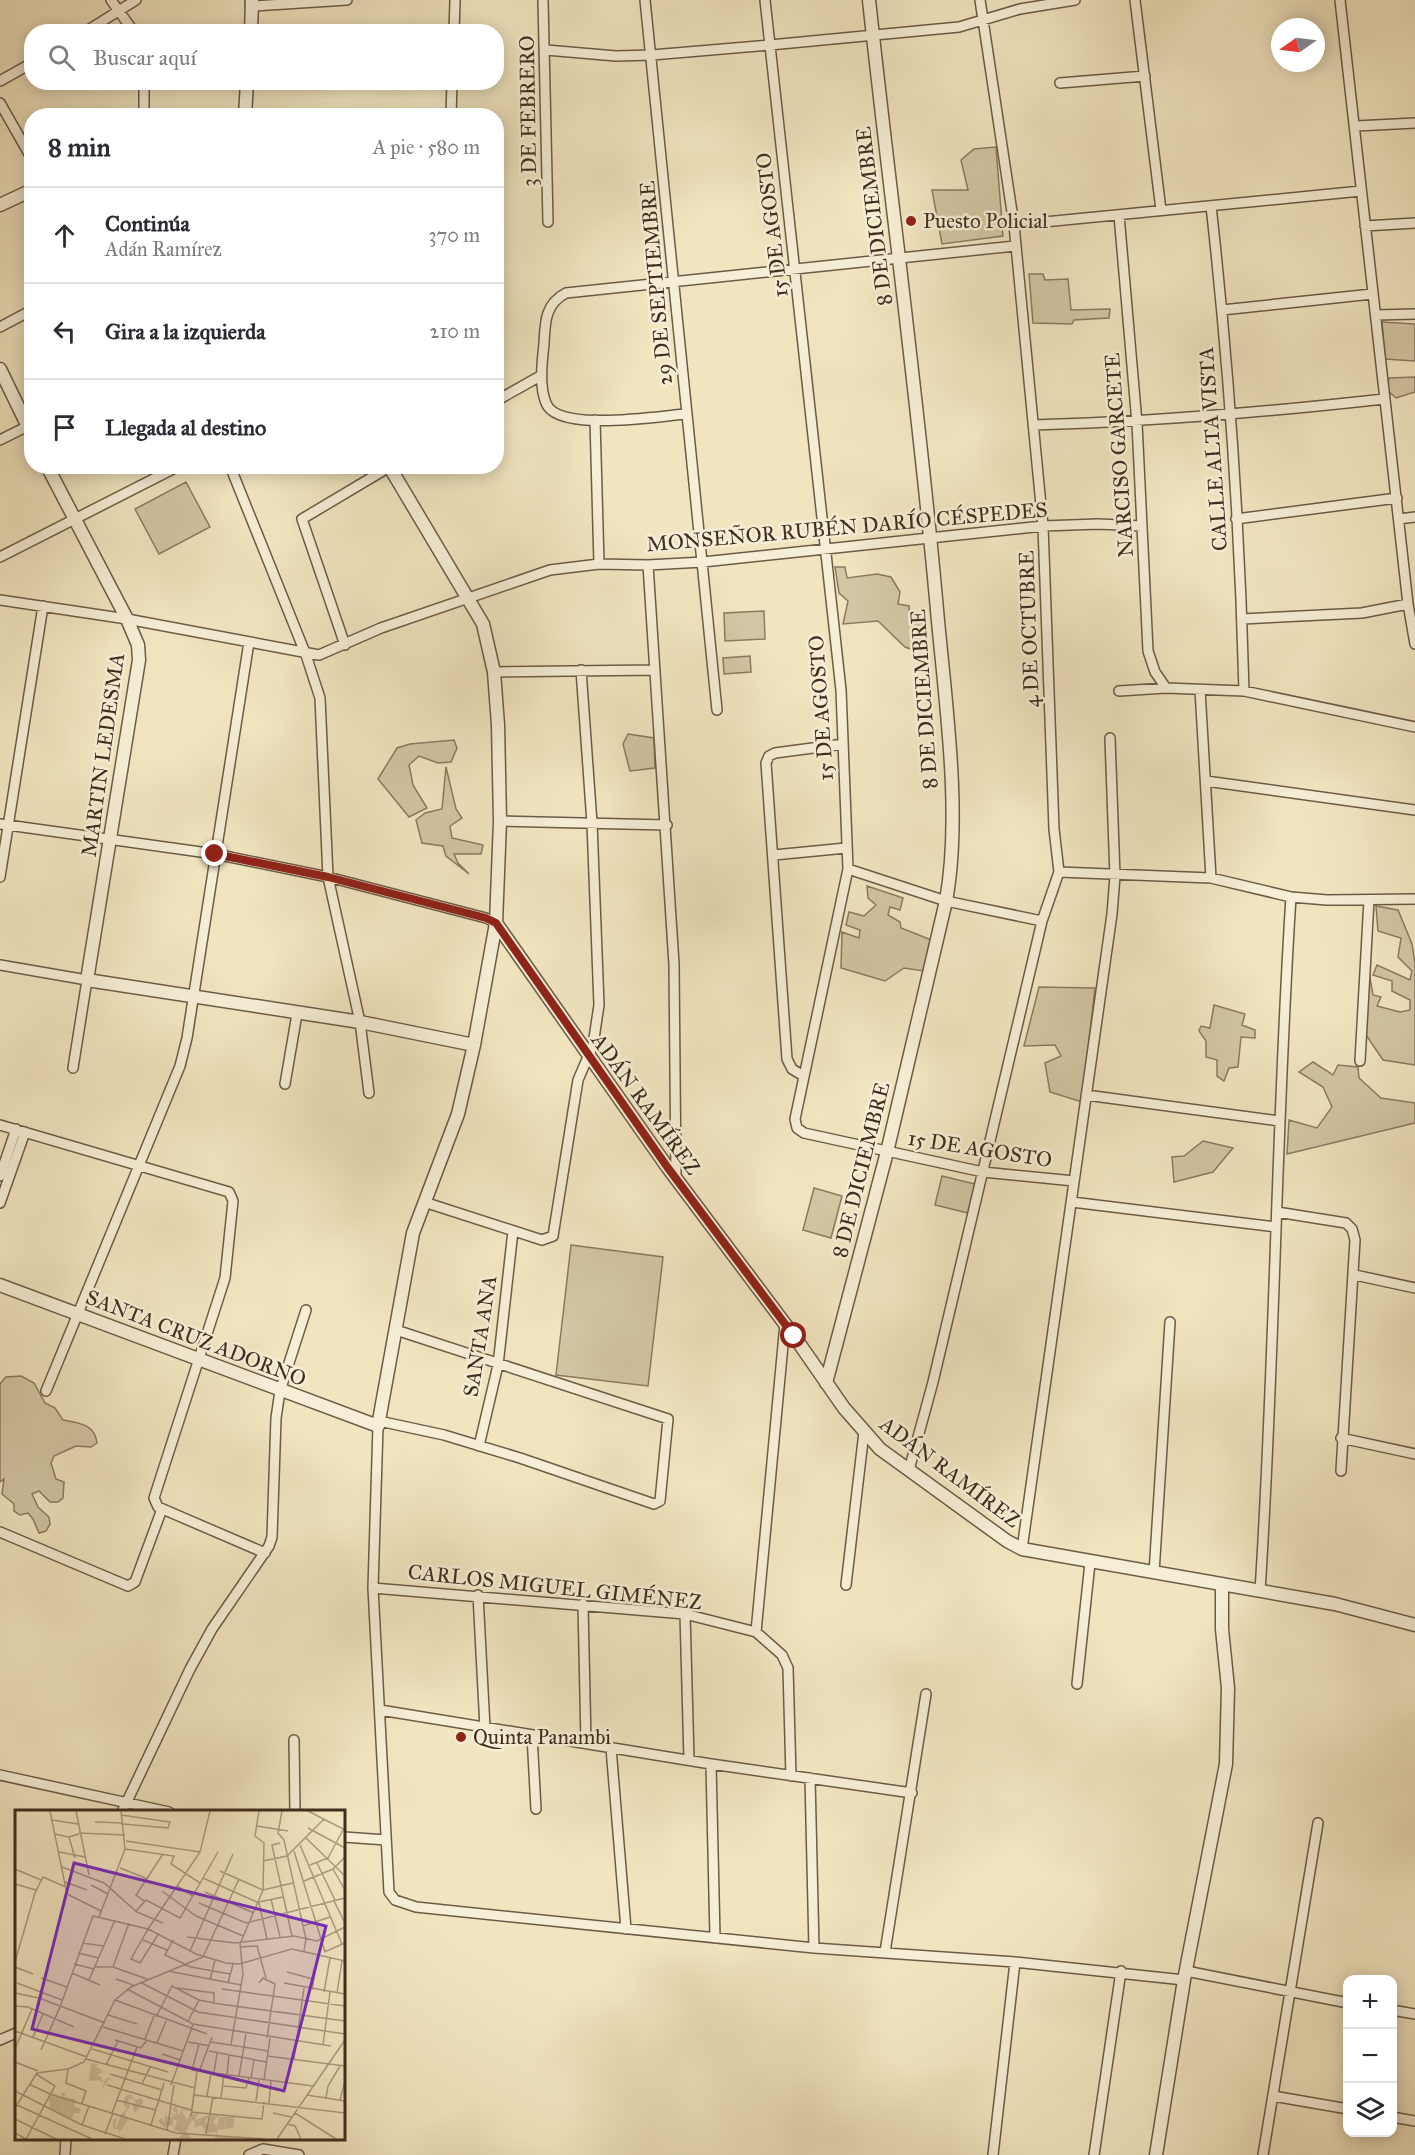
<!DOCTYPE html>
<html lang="es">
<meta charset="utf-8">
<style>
:root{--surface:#fff;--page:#f2f2f3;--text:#2b2b33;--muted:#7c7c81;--line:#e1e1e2}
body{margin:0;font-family:"IM FELL Great Primer",serif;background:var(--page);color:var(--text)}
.controls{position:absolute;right:18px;bottom:18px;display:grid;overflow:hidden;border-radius:12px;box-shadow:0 3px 15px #0003}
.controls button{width:54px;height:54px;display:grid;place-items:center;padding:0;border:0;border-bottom:2px solid var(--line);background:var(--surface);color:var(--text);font:30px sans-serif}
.compass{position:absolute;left:1271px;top:18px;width:54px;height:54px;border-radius:50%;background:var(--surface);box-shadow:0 3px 15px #0003;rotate:256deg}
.stop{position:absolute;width:18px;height:18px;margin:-14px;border:4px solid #8f2418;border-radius:50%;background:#fff}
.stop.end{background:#8f2418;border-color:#fff;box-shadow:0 2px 6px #0008}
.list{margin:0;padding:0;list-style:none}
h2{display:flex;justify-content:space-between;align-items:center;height:78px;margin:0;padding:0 24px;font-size:26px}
h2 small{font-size:20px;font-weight:400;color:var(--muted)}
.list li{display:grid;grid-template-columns:39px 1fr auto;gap:18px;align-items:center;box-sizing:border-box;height:96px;padding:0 24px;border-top:2px solid var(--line)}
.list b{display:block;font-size:22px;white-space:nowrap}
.list p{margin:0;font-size:20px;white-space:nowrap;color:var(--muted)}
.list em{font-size:20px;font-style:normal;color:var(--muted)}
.icon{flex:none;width:33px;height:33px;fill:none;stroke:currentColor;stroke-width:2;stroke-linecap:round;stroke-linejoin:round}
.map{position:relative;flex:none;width:1415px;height:2155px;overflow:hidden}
.search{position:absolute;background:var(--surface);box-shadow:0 3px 15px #0003;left:24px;top:24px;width:480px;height:66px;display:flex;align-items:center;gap:15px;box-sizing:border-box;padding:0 21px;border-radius:24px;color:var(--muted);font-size:22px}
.panel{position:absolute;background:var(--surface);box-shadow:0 3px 15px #0003;left:24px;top:108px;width:480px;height:366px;border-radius:24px}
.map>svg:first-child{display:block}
.green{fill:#d3c6a4;stroke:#8a7a61;stroke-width:1.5}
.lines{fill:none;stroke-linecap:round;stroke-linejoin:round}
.minor-casing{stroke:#6c5b46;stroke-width:12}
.tertiary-casing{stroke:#6c5b46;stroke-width:15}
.minor{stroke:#f6eed6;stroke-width:9}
.tertiary{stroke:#f6eed6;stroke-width:12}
.route{stroke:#8f2418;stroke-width:8}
.poi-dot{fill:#8f2418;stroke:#f6eed6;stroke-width:2}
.labels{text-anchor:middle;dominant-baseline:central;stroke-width:5;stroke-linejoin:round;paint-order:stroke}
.street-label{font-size:21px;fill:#402d1e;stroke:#f6eed6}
.poi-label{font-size:21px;fill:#402d1e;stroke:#f6eed6;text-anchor:start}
.inset-road{fill:none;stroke:#aa9b7f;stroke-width:1.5}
.view{fill:#7b2cbf;fill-opacity:0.15;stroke:#7b2cbf;stroke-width:3}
.inset-edge{fill:none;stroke:#402d1e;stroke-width:3}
</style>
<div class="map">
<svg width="1415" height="2155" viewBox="0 0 1415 2155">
<rect width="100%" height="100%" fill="#f1e5c0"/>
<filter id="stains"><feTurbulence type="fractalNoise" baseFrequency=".00333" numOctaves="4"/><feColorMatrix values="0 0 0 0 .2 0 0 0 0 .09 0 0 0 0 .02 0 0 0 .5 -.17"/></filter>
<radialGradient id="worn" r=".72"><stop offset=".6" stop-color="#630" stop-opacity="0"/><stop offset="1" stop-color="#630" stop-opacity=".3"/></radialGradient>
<!-- green -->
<path class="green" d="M996 147 1003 236 942 244 932 190H968L961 160 974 149Z
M1029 274H1043L1045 280 1068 279 1071 310 1110 309 1109 318 1074 320 1072 324 1033 323Z
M1382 322 1415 324V361L1385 359Z
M1415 377V392L1396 398 1387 390 1389 378Z
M186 482 210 527 159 554 135 509Z
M835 567H845L847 578 877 574 891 577 900 592 898 604 909 606 910 618 920 619 926 630 917 651 905 647 878 621 843 624 848 601 839 593Z
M764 611 765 639 725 641 724 613Z
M750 656 751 672 724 674 723 658Z
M628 734 654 738 655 768 630 771 623 744Z
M454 740 457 748 451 762 438 763 419 756 409 765 413 785 427 808 409 817 378 779 397 748 410 744Z
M446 767 456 809 462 818 450 826 452 838 483 845 481 854H454L458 863 469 874 446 856 443 846 422 843 416 820 425 813 442 809Z
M867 886 903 898 900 910 890 907 888 915 900 922 901 928 934 941 924 971 904 968 885 981 841 968 842 932 859 938 860 930 846 925 849 912 864 916 876 905 868 898Z
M1376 906 1398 910 1412 944 1415 963V1065L1383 1060 1364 1032 1368 967 1373 995 1381 997 1377 1006 1400 1012 1410 1010V1000L1392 991V981L1373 975 1377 965 1410 980 1412 971 1398 957 1401 938 1378 931Z
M1039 987 1095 988 1082 1102 1050 1092 1045 1063 1061 1056 1055 1045 1024 1046Z
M1214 1005 1245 1014 1242 1025 1255 1030V1038L1241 1037 1238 1067 1229 1068 1224 1081 1217 1076V1060L1206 1057V1041L1199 1031 1201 1026 1210 1028Z
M1313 1062 1333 1075 1338 1065 1358 1067 1359 1078 1381 1098 1415 1103V1123L1287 1154 1289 1120 1317 1128 1332 1107 1323 1087 1299 1072Z
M1203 1141 1233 1148 1213 1172 1174 1182 1172 1157 1184 1156Z
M942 1176 975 1184 968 1213 935 1205Z
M814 1188 842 1196 831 1238 803 1230Z
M571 1245 663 1257 648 1386 556 1375Z
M21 1376 34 1383 45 1403 55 1408 63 1420C79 1423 95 1424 97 1443L91 1447 76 1446 54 1456 51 1463 56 1479 64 1482 63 1498 58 1502H50L39 1491 32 1494 38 1507 49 1517 50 1524 46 1531 39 1533 33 1519 28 1513 20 1515 14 1511V1504L2 1494 4 1479 0 1482V1384L6 1377Z"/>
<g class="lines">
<defs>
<path id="minor" d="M111 0 134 32
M543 0 548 222
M645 0 717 710
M765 0 841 690 848 869 795 1119 797 1128 804 1133 983 1172 1074 1181
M1135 0 1161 210
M1340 0 1408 604 1415 644
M250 3 253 6 347 0
M85 32 136 0
M454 32 455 0
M546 50 616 56 652 55 770 45 959 27 1020 9 1075 0
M0 81 32 63
M144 82V116
M1060 83 1145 76
M0 103 32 159
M451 116 452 82
M1356 126 1415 123
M1211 206C1229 367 1240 529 1244 691
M1119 215 1137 423 1148 651 1155 672 1166 688
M1014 225 1361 191
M1365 226 1415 223
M1222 310 1372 294
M1376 315 1415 314
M0 327 32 310
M496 401 542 375
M686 414C659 416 557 433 546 403 539 386 542 362 544 344 545 322 545 304 566 293L1015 246
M595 420 599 564
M1033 425C1151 422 1267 412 1384 399
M0 440 32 424
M230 466 306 655 320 698 328 877 360 1022 369 1093
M1236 519 1397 498
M1399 519 1415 517
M0 557 179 466
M648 565 674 964 676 1180
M0 600 127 619 319 655 381 628 550 570 599 564 648 565 703 562 1043 526 1098 524 1142 526
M1242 619 1362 613 1408 604
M345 645 302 519 391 466
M494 672 655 670
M1200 690 1211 878
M1119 691 1166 688 1244 691 1415 727
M1206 781 1415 810
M500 821 667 825
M0 824 215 854 328 877 486 918 496 923
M774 855 846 848
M848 869 946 901 1042 921
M1059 872 1211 878 1291 897 1327 900 1415 899
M0 877 43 606
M0 965 87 980 73 1068
M1360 1061 1369 900
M802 1075 792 1069 787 1059 766 763 769 756 775 753 843 744
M285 1084 297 1014
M1086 1095 1279 1121
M0 1125 229 1192 233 1201 225 1278 154 1498 158 1507 265 1553
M0 1176 16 1129
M424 1202 542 1240 553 1236 578 1080 593 1045 599 1005 592 823 581 670
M1072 1202 1276 1227
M0 1203 25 1132
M1277 1212 1346 1223 1352 1229 1355 1240 1341 1471
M1355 1275 1415 1288
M46 1391 180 1066 187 1038 249 642
M379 1421 444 1435 520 1458 654 1504 660 1501 668 1419 396 1330
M378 1426 373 1588 389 1892 395 1900 416 1907 814 1948 1015 1962 1184 1980
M1341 1438 1415 1454
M479 1446 498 1365 513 1231
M909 1470 933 1382 1042 921 1059 872 1054 829 1043 526 1014 225 980 0
M0 1532 128 1586 135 1582 162 1509
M1022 1549 1112 914 1115 876 1110 738
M1154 1573 1170 1322
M846 1585 864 1432
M373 1588 685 1614 756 1632 782 1655 788 1668 791 1776
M1260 1591C1275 1360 1276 1128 1291 897
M478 1595 485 1728
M583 1604 586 1743
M685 1614 689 1759
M756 1632 785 1324
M1077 1684 1090 1563
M380 1710 711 1764 912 1793
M532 1735 536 1809
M294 1740 295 1812
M611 1748 626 1929
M711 1764 715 1938
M0 1775 169 1812
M810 1778 814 1948
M122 1812 190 1669 212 1629 269 1546 272 1537 276 1418 280 1391 306 1310
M344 1837 386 1840
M885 1952 926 1694
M1186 1971 1348 2003
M1392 2010 1415 2014
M0 2040 16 2033
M1273 2096 1348 2109
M1392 2117 1415 2121
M263 2149 299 2155
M65 2155 66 2138
M173 2155 176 2138
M249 2155 263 2149
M993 2155 1015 1962
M1094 2155 1121 1971
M1263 2155 1318 1823"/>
<path id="tertiary" d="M251 32 252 0
M245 116 247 82
M0 205 32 190
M0 369 32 435
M47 466 127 619 138 645 139 660 87 980 360 1022 474 1045
M496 923 668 1168 794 1336 844 1408 880 1449 1007 1541 1022 1549 1335 1604 1415 1625
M0 1285 378 1426 413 1233 458 1114 474 1045 496 923 500 821 498 725 494 672 483 624 389 466
M826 1383 887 1152 946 901C962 813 945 700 937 610 919 406 891 204 869 0
M1156 2155 1184 1980 1226 1764 1228 1688 1222 1629V1584"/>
</defs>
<!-- minor casing -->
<use href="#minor" class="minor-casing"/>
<!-- tertiary casing -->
<use href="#tertiary" class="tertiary-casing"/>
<!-- minor -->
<use href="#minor" class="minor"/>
<!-- tertiary -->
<use href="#tertiary" class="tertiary"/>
</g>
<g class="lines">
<!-- route -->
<path class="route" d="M215 854 328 877 486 918 496 923 668 1168 794 1336"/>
</g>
<!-- markers -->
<g class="poi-dot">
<circle cx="911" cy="221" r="6"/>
<circle cx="461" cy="1737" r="6"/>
</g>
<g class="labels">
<!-- street labels -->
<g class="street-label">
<text transform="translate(528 111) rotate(-91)">3 DE FEBRERO</text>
<text transform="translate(874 216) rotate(-97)">8 DE DICIEMBRE</text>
<text transform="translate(772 225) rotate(-97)">15 DE AGOSTO</text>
<text transform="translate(656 283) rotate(-95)">29 DE SEPTIEMBRE</text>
<text transform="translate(1213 449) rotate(-94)">CALLE ALTA VISTA</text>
<text transform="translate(1119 455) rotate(-94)">NARCISO GARCETE</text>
<text transform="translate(847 527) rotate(-5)">MONSEÑOR RUBÉN DARÍO CÉSPEDES</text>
<text transform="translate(1029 629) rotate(-92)">4 DE OCTUBRE</text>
<text transform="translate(924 699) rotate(-94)">8 DE DICIEMBRE</text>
<text transform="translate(821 708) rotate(-94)">15 DE AGOSTO</text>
<text transform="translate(103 755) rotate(-82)">MARTIN LEDESMA</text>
<text transform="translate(646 1104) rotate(54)">ADÁN RAMÍREZ</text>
<text transform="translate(980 1149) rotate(9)">15 DE AGOSTO</text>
<text transform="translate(861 1170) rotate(-76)">8 DE DICIEMBRE</text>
<text transform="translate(480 1336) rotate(-81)">SANTA ANA</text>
<text transform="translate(196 1338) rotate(21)">SANTA CRUZ ADORNO</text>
<text transform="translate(950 1472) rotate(37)">ADÁN RAMÍREZ</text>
<text transform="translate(555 1587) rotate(6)">CARLOS MIGUEL GIMÉNEZ</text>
</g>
<!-- poi labels -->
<g class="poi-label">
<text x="923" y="221">Puesto Policial</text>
<text x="473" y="1737">Quinta Panambi</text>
</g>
</g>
<!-- overview -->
<g transform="translate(15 1810)">
<rect width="330" height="330" fill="#f1e5c0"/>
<path d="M76 253 84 254 80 256 88 261 81 267 86 266 88 272 94 267 97 272 94 269 87 279 89 273 84 270 74 271ZM47 282 52 284 48 287 61 289 59 296 66 299 64 304 59 303 57 309 35 298 34 286 47 287ZM116 284 120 290 127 288 128 293 120 303 117 295 121 293 117 288 113 290 115 296 110 304 113 310 104 323V319H98V311L95 314 102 306 100 317H102L106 304 112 299 109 295 110 286ZM160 292 164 305 167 299 174 301H167L172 310 175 304H183L180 310 194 305 190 312 194 316 196 305 203 306 198 312 202 316 204 307H219V317L211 319 209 310 210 319 203 320 202 325 224 329H200L201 322 190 323 187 315 179 318 180 312 177 310 171 322 177 328 162 329 169 323 159 320 162 311 158 309V314L150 318 143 311 147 308 149 313 150 304 153 307H159L155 303 162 305 156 297 160 298Z" fill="#d3c6a4"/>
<path class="inset-road" d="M35 1 52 84M61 1 74 65M267 1 263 23 269 30 291 129 289 141M293 1 330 20M106 5 155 12 153 18 108 14M37 10 63 14M80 12 108 13M242 16 273 21M293 18 330 38M64 23 110 25M40 24 54 27 64 24M54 27 60 48M291 28 330 66M111 31 185 42M265 33 257 35 277 126M285 35 327 134M110 39 159 46 156 54 185 73M279 41 310 142M44 42 70 47M248 51 272 46 309 9M302 53 320 90M295 55 313 48 329 18M47 57 89 73 122 102 148 113M105 58 133 69M0 59 26 70M318 59 330 80M205 61 248 80 278 73M188 68 244 93 252 129M289 71 318 59 330 47M50 72 72 80M0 74 21 80M76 75 93 84M162 76 178 86M147 81 181 106 228 126M190 82 239 103M52 84 86 101M256 89 265 127M129 91 121 85 148 44M319 91 330 113M244 92 268 87M184 93 231 113 330 88M121 101 131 90 165 108 203 42M84 107 110 39 106 1M288 116 315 107M133 119 185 42 195 1M133 119 116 149 125 153 144 123M172 127 220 133 279 126 302 131 330 117M128 130 152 140M158 130 150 145 176 157 215 164M67 133 88 136M225 137 242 136 251 168M175 141 218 44M309 142 330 133M63 143 84 148M0 152 20 83 28 67 51 77M59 154 79 159M0 157 18 164M80 157H98L114 113M98 157 132 169M153 161 226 175M272 162 298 169M57 163 85 175M26 168 52 177M101 169 118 175M74 170 100 110M195 170 200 150M125 172 183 202 330 224M2 173 47 190M213 173 218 154M244 173 248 168 260 174 252 228M269 173 330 184M162 178 199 183V193M112 179 178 214 316 236M207 179 330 196M297 180 303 145M309 182 315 148M0 183 24 188 90 213M322 183 327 151M100 190 192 224M0 196 13 197 59 217M45 197 78 106 133 119 181 144 211 153 224 154 277 139 330 151M93 205 122 214M141 207 157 176 184 190 205 194 330 211M173 211 184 190M88 217 168 241M0 221 72 247M18 227 28 204M130 229 139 206M100 230 126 238 132 230M173 232 195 236M196 232 253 241M142 233 151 211M184 234 177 260 298 276M216 234 228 164 225 134 248 80 249 33 240 26 244 1M308 235 315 182M0 239 17 199M77 239 153 262M26 240 45 197M194 241 251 252M147 244 165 250M252 246 330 256M71 249 180 278M279 249 289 178M0 252 23 261M91 255 103 231M53 259 51 273 71 281 67 293M184 262 197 227M199 263 202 243M95 264 147 280M212 265 214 245M224 266 231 224M236 268 239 250M249 270 255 228M14 274 35 284 161 323 250 329M127 274 135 257M92 275 176 300M156 275 178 214M208 276 231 278 234 268M0 281 67 315 110 329M179 285 330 303M292 285 330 291M192 286 196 263M206 288 209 264M311 288 313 276 325 256M101 290 141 300M325 290 330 271M241 291 244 269M254 293 256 271M2 295 77 329M0 298 22 263 53 259 69 252 100 190 116 177 188 147 224 69M176 302 247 309 249 292M97 303 122 237M258 303 276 307M280 303 321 329M176 306 182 261M0 309 41 329M272 314 280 316 286 329M67 315 74 296M136 315 149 273M152 320 159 275M0 323 11 329 40 276 21 264M90 324 98 303M191 324 198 287M262 329 330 230"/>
<path class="view" d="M59 53 311 116 269 281 17 219Z"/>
<rect width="330" height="330" class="inset-edge"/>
</g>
<rect width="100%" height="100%" filter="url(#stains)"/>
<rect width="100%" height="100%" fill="url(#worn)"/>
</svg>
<div class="controls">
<button>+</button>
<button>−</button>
<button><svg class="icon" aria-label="layers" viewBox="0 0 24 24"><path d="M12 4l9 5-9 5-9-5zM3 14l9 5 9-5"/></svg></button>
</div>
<svg class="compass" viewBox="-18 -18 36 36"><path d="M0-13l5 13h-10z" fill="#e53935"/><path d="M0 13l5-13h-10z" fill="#7c7c81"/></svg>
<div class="stop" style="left:794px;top:1336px"></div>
<div class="stop end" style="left:215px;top:854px"></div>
<div class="search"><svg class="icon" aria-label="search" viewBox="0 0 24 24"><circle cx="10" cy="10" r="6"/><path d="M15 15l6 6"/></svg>Buscar aquí</div>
<section class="panel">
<h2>8 min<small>A pie · 580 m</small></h2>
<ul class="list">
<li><svg class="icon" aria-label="ahead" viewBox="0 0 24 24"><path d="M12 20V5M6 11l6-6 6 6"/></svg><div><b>Continúa</b><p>Adán Ramírez</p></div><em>370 m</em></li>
<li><svg class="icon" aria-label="left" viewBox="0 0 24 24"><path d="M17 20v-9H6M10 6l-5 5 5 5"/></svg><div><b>Gira a la izquierda</b></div><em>210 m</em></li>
<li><svg class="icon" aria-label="arrive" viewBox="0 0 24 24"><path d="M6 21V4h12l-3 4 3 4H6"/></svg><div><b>Llegada al destino</b></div></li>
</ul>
</section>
</div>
